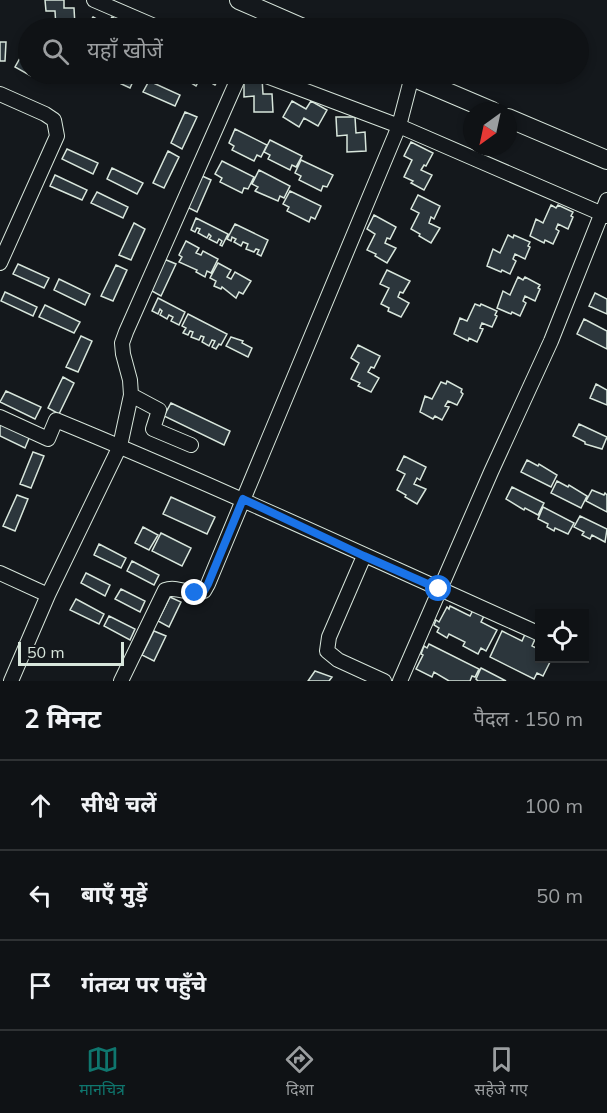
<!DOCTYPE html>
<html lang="hi">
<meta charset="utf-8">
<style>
:root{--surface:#0f1215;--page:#1d2022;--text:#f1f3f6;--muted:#9b9ea0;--line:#2f3234;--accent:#0f766e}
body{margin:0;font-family:Mulish,"Noto Sans Devanagari",sans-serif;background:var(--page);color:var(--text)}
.controls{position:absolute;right:18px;bottom:18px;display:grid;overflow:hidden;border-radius:0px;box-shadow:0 3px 9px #0003}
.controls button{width:54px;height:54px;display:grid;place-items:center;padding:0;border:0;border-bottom:2px solid var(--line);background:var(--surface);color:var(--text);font:30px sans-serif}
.compass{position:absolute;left:463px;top:102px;width:54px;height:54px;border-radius:50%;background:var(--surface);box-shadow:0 3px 9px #0003;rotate:213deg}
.scale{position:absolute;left:18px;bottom:15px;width:106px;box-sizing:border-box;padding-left:6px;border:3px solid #d8e6dc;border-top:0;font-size:16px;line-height:21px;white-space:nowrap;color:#d8e6dc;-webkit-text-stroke:4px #14181c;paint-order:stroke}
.stop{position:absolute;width:18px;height:18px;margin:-14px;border:4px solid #1a73e8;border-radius:50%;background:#fff}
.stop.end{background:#1a73e8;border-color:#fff;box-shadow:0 2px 6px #0008}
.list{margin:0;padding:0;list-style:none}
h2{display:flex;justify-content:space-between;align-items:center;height:78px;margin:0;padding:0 24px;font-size:26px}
h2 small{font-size:20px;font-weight:400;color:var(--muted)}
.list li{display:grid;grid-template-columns:39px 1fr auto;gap:18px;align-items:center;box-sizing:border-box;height:90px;padding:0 24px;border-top:2px solid var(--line)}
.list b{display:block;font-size:22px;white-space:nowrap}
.list em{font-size:20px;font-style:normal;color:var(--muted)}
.icon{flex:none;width:33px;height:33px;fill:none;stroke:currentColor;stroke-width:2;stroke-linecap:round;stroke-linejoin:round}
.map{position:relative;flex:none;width:607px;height:681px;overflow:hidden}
.search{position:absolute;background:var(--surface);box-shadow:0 3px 9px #0003;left:18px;right:18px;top:18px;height:66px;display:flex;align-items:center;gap:15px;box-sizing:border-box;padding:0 21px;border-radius:33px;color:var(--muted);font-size:22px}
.sheet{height:348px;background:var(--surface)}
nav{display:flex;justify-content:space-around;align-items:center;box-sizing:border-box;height:84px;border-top:2px solid var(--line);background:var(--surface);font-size:16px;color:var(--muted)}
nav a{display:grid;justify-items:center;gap:3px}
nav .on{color:var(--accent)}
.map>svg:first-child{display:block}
.building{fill:#2c363c;stroke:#d8e6dc;stroke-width:1.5}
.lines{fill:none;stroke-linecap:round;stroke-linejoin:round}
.street-casing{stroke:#d8e6dc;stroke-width:16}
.secondary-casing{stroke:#d8e6dc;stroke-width:20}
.street{stroke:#14181c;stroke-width:14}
.secondary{stroke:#14181c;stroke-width:18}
.route{stroke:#1a73e8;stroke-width:8}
</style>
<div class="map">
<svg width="607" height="681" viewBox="0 0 607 681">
<rect width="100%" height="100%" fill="#14181c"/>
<!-- building -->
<path class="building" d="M45 0H64V8H74L75 26 56 27 55 11H46Z
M93 17 107 25 112 17 128 26 126 28H86Z
M0 42H6L5 61H0Z
M24 51 28 53V74H32L31 76 15 67Z
M100 74H128L135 77 130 88Z
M182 74H222L215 85 201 77 196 86 180 76Z
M244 78H262L263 94H272L273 112H254V96L244 97Z
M149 81 180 95 175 106 143 92Z
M292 101 306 109 311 101 327 110 318 126 304 118 299 127 283 117Z
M185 112 197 117 182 149 171 143Z
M336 117H355L356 133 365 132 366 151 347 152V135L337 136Z
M235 129 267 145 261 157 257 155 254 161 232 150 234 146 229 143Z
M270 140 302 156 296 167 292 165 290 170 268 159 270 155 264 152Z
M411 142 433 153 426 166 424 165 421 170 432 175 424 190 411 183 413 181 404 177 412 160 404 156Z
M67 149 98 163 93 174 62 159Z
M168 151 179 157 164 188 153 183Z
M301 160 333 175 327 187 323 186 321 191 299 180 301 176 295 173Z
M222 161 254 177 248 189 244 188 242 193 220 182 222 178 215 174Z
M112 168 143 183 137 194 107 179Z
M259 170 290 186 284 198 280 196 278 201 255 191 258 187 252 184Z
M55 175 87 190 82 200 50 186Z
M200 175 211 180 197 212 185 206Z
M290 191 321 206 315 219 311 217 309 222 287 211 289 207 283 204Z
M97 192 128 207 123 218 91 203Z
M418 195 440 206 434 219 431 217 429 223 440 228 431 243 419 236 420 234 411 229 419 213 411 209Z
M551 205 556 208 558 205 573 212 571 216 573 217 568 229 558 224 556 229 559 231 553 244 545 240 544 243 530 236 536 219 543 223Z
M374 215 396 227 390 239 387 238 385 243 396 248 387 263 375 256 376 254 367 250 375 234 367 229Z
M196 218 228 234 222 246 220 245 222 241 219 239 217 243 209 239 211 236 209 234 207 238 198 233 200 229 197 228 195 232 191 230Z
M134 223 145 229 131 260 119 255Z
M235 224 268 240 261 256 257 254 259 250 256 249 254 252 246 249 248 244 243 242 241 246 234 242 236 239 232 237 231 241 227 239Z
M508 235 513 238 514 235 530 242 528 246 530 247 525 259 515 254 513 259 516 261 510 274 502 270 501 272 487 266 493 249 500 253Z
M186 241 199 248 196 253 201 255 203 251 218 259 211 273 207 271 205 277 196 272 197 270 179 262 182 257 179 255Z
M164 259 176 264 161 296 150 290Z
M218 263 231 270 227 277 231 279 235 272 251 281 243 294 239 292 236 298 222 287 221 289 214 286 216 281 210 278Z
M18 264 49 278 44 288 13 274Z
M116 265 127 270 113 301 101 296Z
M387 270 410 281 403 293 400 292 398 297 409 303 401 317 388 311 389 308 381 304 389 288 380 284Z
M518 277 523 280 525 277 540 285 538 288 540 289 535 301 525 296 523 301 526 303 520 316 512 312 511 314 497 308 503 291 510 295Z
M59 279 90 294 85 305 54 290Z
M5 292 37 307 33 316 1 301Z
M595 293 607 299V314L589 306Z
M158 298 185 312 179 325 171 321 173 317 169 315 167 319 160 315 162 311 160 309 158 314 152 311Z
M475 304 480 306 481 304 497 311 495 315 497 316 492 327 482 323 480 328 483 329 477 342 469 338 468 341 454 334 460 318 467 321Z
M45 305 80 322 74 333 39 317Z
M188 314 227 334 221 345 219 344 216 349 212 347 215 341 212 340 209 346 202 342 204 337 201 336 199 340 191 337 193 332 190 331 188 335 183 333 186 328 182 326Z
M584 319 607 331V349L577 334Z
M81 336 92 341 78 372 66 367Z
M231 337 243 341 242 343 252 348 248 357 226 346Z
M358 345 380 356 374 368 371 367 368 372 379 378 371 392 358 386 360 383 351 379 359 363 351 358Z
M63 377 74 383 59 414 48 408Z
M447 381 462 389 461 392 463 394 457 405 448 401 445 406 449 407 442 420 435 416 433 419 420 412 425 396 432 399 441 382 446 384Z
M596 384 607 390V405L590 398Z
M6 391 41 407 35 419 0 402Z
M171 403 230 431 224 445 164 416Z
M0 422 30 436 25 448 0 436Z
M579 424 607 437 602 449 585 444V442L573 436Z
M33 452 44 456 31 488 20 484Z
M404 456 426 467 420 480 417 478 414 484 426 489 417 504 405 497 406 495 397 490 405 474 397 470Z
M527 460 538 466 539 464 557 475 551 487 521 472Z
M557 481 568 487 569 485 587 496 581 508 551 493Z
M512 487 544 503 538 515 525 508 524 510 506 499Z
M592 490 604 495 605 493 607 495V512L586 501Z
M17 495 28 499 15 531 3 526Z
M171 497 215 517 207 534 163 514Z
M543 507 574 523 568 534 555 528 554 531 547 527 548 524 538 519Z
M580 516 607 529 605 542 592 535 590 539 582 535 584 532 574 527Z
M143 527 158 535 149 550 135 543Z
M161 533 191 548 182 566 152 551Z
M99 544 126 558 121 568 94 555Z
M132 561 159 575 154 585 127 571Z
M86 573 110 585 105 596 81 583Z
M121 589 145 601 140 612 115 599Z
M170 597 181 602 169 627 158 621Z
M76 599 104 614 99 624 70 610Z
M450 606 470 616 474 608 485 614 481 622 497 630 486 651 481 648 478 654 463 646 465 642 449 634 447 638 437 632 439 628 434 625 436 620 439 622 447 607 449 609Z
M109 616 135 629 130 640 104 626Z
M154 631 166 636 154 661 142 655Z
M502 631 522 641 526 632 536 637 532 646 540 650V658H552L543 676 537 673 534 679 490 657Z
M429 644 479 669 475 677 472 676 470 681H449L434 672 432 677 416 669 423 655 421 654 424 646 427 648Z
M481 668 506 681H478L476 679Z
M315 671 332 677 329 681H308Z"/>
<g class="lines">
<defs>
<path id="street" d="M94 0 159 28
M261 74 399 126 607 216
M0 94 45 114 54 120 57 136 0 263
M131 395 159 410 153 429 191 445
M0 417 48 439 56 420C219 487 379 562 540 634
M364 556 329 637 327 651 338 660 384 681
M0 573 48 595
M11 681 48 595 120 446 131 395 130 380 123 354 122 343 126 332 240 74
M121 681 165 590C178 585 191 597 204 591L208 584 399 126 412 76
M400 681 491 472 551 341 607 200"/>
<path id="secondary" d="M239 0 303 28
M405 74 492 111
M508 118 607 160"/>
</defs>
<!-- street casing -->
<use href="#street" class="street-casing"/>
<!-- secondary casing -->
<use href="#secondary" class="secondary-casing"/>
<!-- street -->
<use href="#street" class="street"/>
<!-- secondary -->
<use href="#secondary" class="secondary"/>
</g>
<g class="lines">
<!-- route -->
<path class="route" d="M195 593 204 591 208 584 243 499 364 556 439 589"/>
</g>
</svg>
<div class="controls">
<button><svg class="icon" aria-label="locate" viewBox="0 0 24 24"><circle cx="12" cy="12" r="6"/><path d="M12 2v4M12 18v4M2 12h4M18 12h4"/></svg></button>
</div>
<svg class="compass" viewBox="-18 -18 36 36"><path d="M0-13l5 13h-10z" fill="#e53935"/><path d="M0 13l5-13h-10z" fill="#9b9ea0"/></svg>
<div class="scale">50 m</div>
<div class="stop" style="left:439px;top:589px"></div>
<div class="stop end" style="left:195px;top:593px"></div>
<div class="search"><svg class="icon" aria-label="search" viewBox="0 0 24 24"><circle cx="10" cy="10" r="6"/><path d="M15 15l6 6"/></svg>यहाँ खोजें</div>
</div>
<section class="sheet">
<h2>2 मिनट<small>पैदल · 150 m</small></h2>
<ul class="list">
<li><svg class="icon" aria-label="ahead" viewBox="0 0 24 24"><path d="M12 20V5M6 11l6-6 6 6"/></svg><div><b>सीधे चलें</b></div><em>100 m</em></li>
<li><svg class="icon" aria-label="left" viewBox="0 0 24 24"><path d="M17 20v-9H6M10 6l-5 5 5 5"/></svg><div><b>बाएँ मुड़ें</b></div><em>50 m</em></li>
<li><svg class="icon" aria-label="arrive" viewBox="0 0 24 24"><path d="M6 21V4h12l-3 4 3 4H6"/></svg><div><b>गंतव्य पर पहुँचे</b></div></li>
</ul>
</section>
<nav>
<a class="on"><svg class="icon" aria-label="map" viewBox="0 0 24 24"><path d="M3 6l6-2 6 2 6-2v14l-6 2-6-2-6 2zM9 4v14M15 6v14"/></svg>मानचित्र</a>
<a><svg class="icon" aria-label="directions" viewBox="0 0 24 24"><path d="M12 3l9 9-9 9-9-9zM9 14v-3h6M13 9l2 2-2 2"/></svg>दिशा</a>
<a><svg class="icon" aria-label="saved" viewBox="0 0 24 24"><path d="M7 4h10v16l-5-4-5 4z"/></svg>सहेजे गए</a>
</nav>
